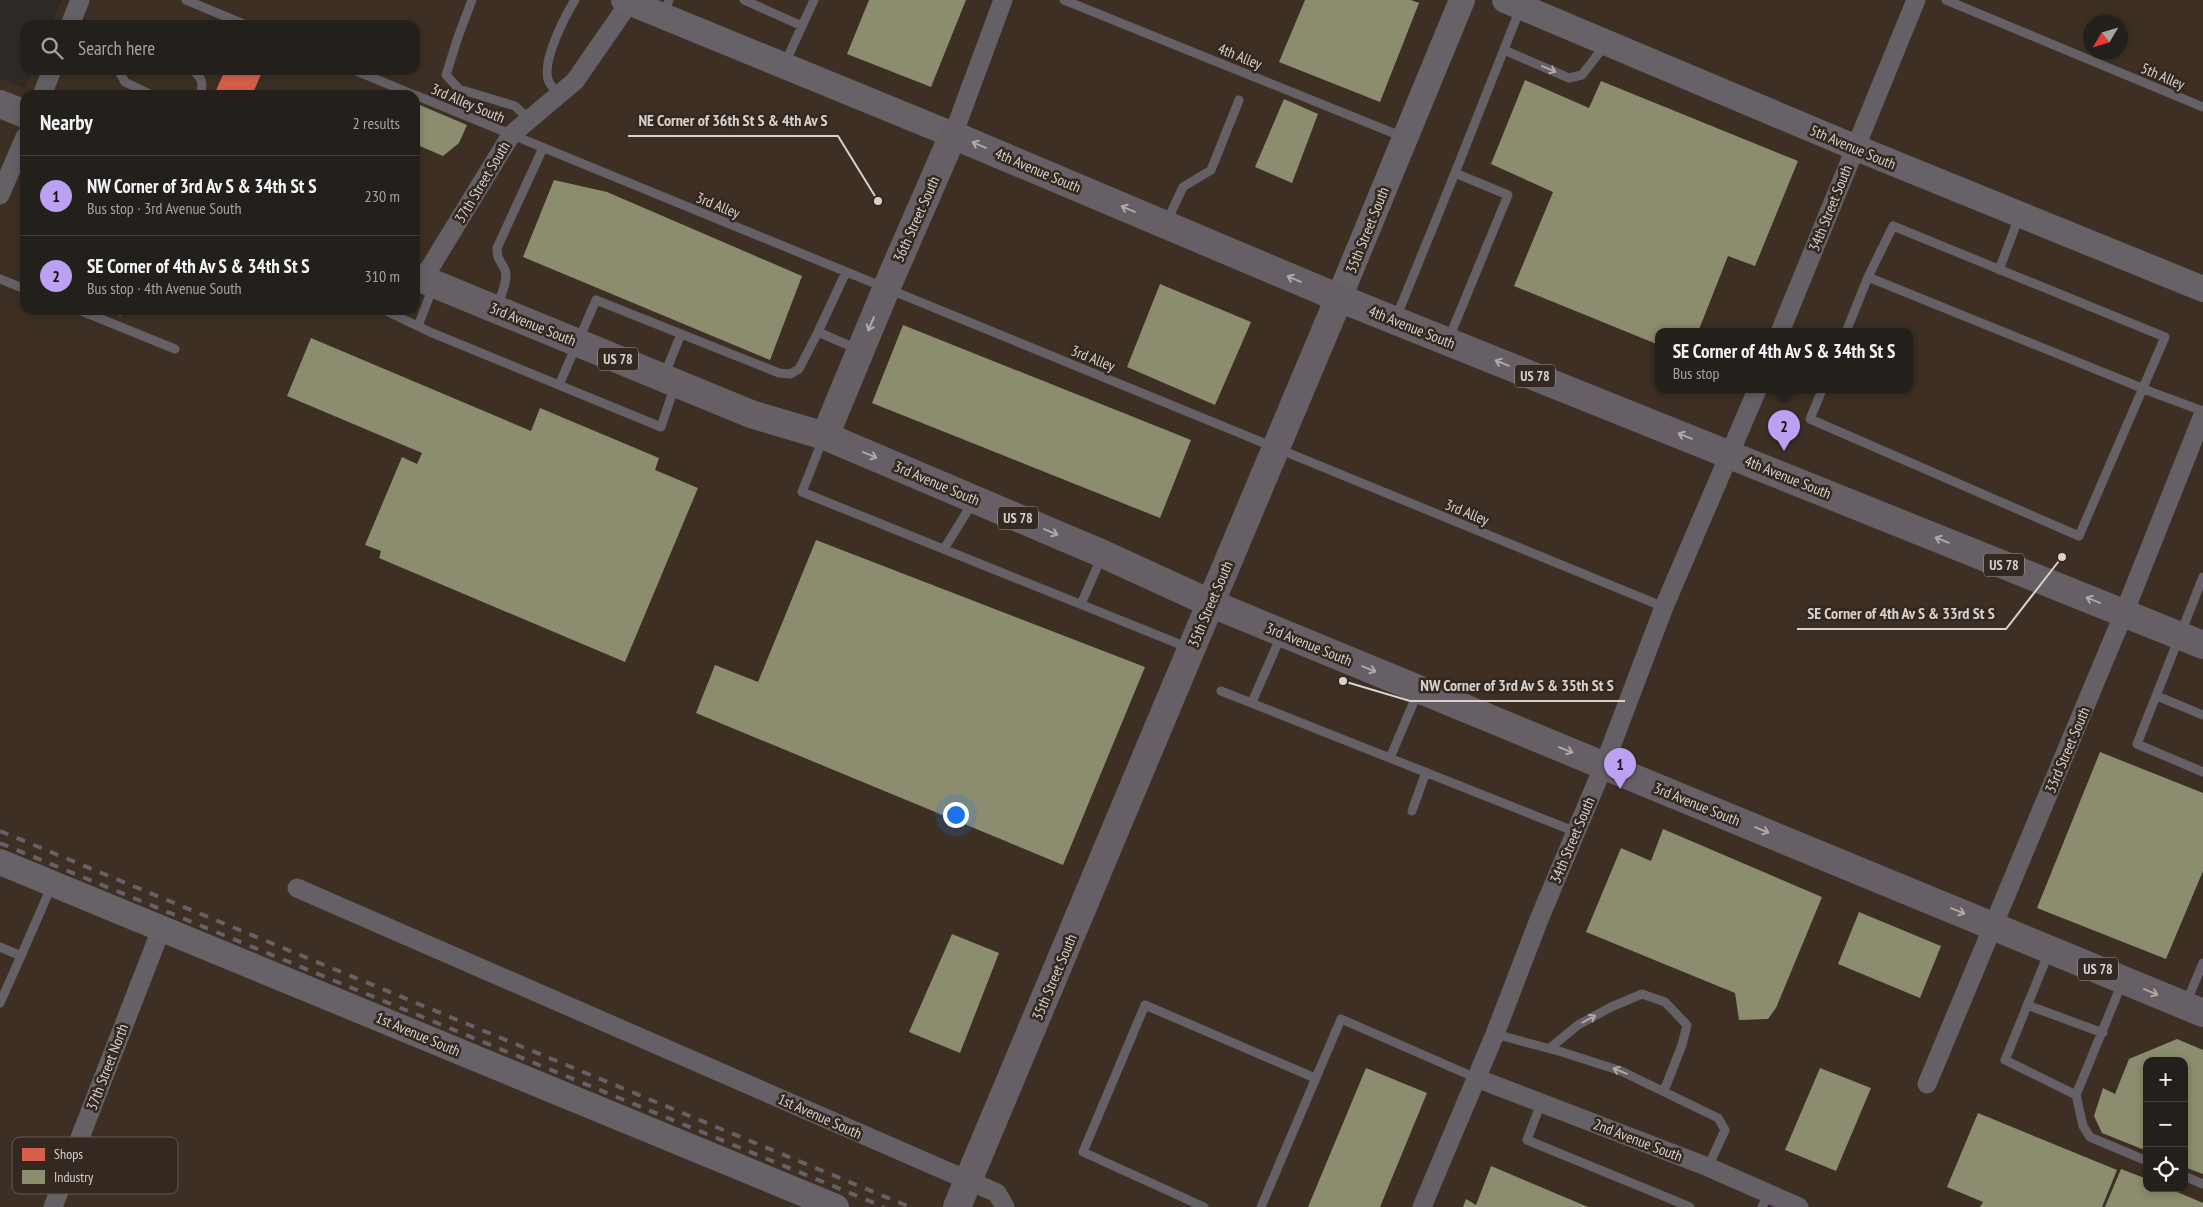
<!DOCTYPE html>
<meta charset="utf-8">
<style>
:root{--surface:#23201c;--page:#2b2825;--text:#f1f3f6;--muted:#a3a3a3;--line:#403e3b;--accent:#bca0f2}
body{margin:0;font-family:"PT Sans Narrow",sans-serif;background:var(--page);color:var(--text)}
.controls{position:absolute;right:15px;bottom:15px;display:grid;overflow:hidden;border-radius:10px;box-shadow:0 2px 8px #0003}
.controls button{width:45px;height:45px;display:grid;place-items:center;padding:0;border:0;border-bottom:1px solid var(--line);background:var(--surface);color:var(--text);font:25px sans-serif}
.compass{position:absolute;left:2083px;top:15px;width:45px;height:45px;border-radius:50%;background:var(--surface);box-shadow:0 2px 8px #0003;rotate:232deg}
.you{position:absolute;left:955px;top:814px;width:18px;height:18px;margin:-12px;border:4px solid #fff;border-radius:50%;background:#1a73e8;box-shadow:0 0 0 8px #1a73e833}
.badge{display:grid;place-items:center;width:32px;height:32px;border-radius:50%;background:var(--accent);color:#111;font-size:16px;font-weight:700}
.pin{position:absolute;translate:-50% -41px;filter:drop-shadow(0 1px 2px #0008)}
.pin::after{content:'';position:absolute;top:26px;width:18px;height:15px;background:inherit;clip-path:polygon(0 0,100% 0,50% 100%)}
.popup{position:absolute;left:1655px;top:328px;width:258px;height:65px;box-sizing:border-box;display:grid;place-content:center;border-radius:10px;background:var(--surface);filter:drop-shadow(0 1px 4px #0005);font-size:16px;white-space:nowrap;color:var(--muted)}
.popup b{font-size:19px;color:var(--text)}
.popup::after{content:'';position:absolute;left:50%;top:100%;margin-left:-10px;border:10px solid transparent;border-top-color:var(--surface)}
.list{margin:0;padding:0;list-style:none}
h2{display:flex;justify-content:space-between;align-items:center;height:65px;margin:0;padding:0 20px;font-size:21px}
h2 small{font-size:16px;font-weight:400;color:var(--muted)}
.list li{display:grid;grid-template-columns:32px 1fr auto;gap:15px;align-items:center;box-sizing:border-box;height:80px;padding:0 20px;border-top:1px solid var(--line)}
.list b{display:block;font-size:19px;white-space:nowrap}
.list p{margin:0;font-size:16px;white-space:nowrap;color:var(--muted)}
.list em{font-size:16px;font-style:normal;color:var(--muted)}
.icon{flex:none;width:28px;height:28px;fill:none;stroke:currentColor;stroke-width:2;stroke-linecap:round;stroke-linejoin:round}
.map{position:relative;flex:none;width:2203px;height:1207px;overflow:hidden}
.search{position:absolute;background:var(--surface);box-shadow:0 2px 8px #0003;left:20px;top:20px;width:400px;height:55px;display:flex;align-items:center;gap:12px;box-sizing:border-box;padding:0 18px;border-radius:15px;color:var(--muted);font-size:19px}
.panel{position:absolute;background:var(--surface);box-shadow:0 2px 8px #0003;left:20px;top:90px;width:400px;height:225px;border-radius:15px}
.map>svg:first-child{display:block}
.built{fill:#3d2f23;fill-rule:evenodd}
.shops{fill:#d6604d}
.industry{fill:#8c8c6e}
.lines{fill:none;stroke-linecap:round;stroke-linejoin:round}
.lane{stroke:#656066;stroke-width:9}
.street{stroke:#656066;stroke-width:19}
.secondary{stroke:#676168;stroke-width:26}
.primary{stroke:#666066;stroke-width:28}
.rail{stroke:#666166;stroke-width:4;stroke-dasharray:9 9;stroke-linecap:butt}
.primary-bridge{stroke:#666066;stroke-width:28}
.oneway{stroke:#b0a9a8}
.labels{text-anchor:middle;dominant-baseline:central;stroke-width:5;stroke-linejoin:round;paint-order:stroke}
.shield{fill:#332921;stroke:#a69f99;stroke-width:1}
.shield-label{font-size:14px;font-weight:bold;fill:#d8d1cc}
.street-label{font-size:15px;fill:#d8d1cc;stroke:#332921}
.key{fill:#332921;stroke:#655b54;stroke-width:1}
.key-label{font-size:14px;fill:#d8d1cc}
.leader{fill:none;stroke:#d8d1cc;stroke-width:2}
.callout-dot{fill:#d8d1cc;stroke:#332921;stroke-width:2}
.callout-label{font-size:16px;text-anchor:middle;font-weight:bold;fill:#d8d1cc;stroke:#332921;stroke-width:5;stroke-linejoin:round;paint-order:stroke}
</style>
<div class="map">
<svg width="2203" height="1207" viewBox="0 0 2203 1207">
<rect width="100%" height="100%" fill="#2f2a25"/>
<!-- built -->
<path class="built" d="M62 0H2203V1207H0V78L25 88 33 70H415V25H51ZM2090 22H2120V52H2090ZM25 95H415V310H25ZM1659 332H1909V390H1659ZM2147 1061H2184V1188H2147Z"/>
<!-- shops -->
<path class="shops" d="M225 70H263L252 95H214Z
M105 310H123L121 316Z"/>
<!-- industry -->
<path class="industry" d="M869 0H966L931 87 847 54Z
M1305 0H1411L1419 3 1380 102 1279 62Z
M1525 80 1589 108 1601 81 1798 161 1755 266 1728 256 1698 332H1659V345L1514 286 1553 192 1491 164Z
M1284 99 1318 114 1292 183 1255 167Z
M415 103 467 125 459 143 443 156 415 144Z
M554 180 607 192 802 276 770 360 523 257Z
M1160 284 1251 322 1215 405 1127 367Z
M903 325 1191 440 1160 518 872 403Z
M311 338 531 431 540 408 659 458 655 470 698 488 625 662 379 558 381 551 365 545 402 457 417 464 422 453 287 396Z
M816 540 1145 667 1063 865 696 713 715 665 758 682Z
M2100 752 2203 793V871L2166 959 2037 908Z
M1663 829 1822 897 1776 1008 1768 1019 1739 1020 1735 993 1586 932 1621 848 1651 861Z
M1859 912 1941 946 1920 998 1838 964Z
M952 934 999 953 960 1053 909 1032Z
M2177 1039 2203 1050V1174L2184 1167V1061H2147V1151L2102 1133 2094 1116 2103 1088 2115 1094 2129 1059Z
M1366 1068 1427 1093 1380 1207H1308Z
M1820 1068 1871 1088 1836 1171 1785 1150Z
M1978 1113 2117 1170 2102 1207H1980L1983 1202 1947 1187Z
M1491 1166 1588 1207H1463L1466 1199 1476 1205Z
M2121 1169 2147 1179V1188H2168L2203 1203V1207H2105Z"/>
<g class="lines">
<!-- lane -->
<path class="lane" d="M186 0 246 25
M472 0 458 37 446 75 459 89 515 106 529 119
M744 0 802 26
M1064 0 1403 137
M1946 0 2203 107
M664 14 669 0
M1504 50 1569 78 1582 75 1605 45
M785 63 814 0
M118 70 125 82 152 95
M192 70C202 77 204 84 200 95
M354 70 414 95
M559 94C556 91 551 86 549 82 540 64 565 16 575 0
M415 95 1664 607
M1166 223 1183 187 1211 170 1239 100
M1999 270 2019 217
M846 272 818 332 857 349
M1868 277 2154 393 2203 411
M0 279 25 289
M497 306C500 297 509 280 505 270 501 261 497 260 497 248L543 148
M79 310 175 349
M384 310 430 332 661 427 675 385
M1396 318 1455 173
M418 326 433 287
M1449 338 1508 195 1455 173 1520 9
M664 376 681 334
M559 385 596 300 779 373 790 374 799 369 818 332
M1822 390 1810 419 2079 536 2165 337 1893 226 1868 277 1846 332
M823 439 802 492 1189 648
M944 549 973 502
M2203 577 2137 744 2203 772
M1081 604 1102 556
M1221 691 1576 832
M2157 696 2203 715
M1252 702 1281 636
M1390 758 1418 692
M1412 811 1426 772
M0 947 21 956 52 885
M2049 952 2005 1060 2076 1095 2122 983
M0 1003 21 956
M2186 1003 2203 963
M2027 1005 2103 1033
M1495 1034 1562 1052 1621 1071 1718 1118 1725 1130 1708 1167
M1550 1048 1578 1025 1611 1007 1642 994 1665 1002 1687 1025 1682 1045 1664 1091
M2076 1095 2083 1126 2090 1137 2147 1161
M1541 1103 1527 1140 1690 1207
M2184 1176 2203 1184
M1204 1207 1083 1152 1145 1005 1315 1078
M1261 1207 1341 1019 1476 1078
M1762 1207 1769 1194"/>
<!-- street -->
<path class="street" d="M70 25 80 0
M42 95 52 70
M953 135 1003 0
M0 195 25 137
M423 279 511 135 575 81 629 3
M1780 332 1916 0
M297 888 997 1193 1005 1207
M1476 1078 1708 1167 1799 1207
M1927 1084 2124 613 2203 415
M53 1207 162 927
M1422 1207 1495 1034 1540 917 1604 765 1664 607 1757 390"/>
<!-- secondary -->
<path class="secondary" d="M624 0 953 135
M1505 0 1854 147 2203 289
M1339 298 1462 0
M0 862 836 1207"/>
<!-- primary -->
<path class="primary" d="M0 104 25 114
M415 276 751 414 825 436 1103 554 1210 603 2203 1013
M825 436 886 289 953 135 1339 298 2203 645
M1158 728 1339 298"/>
<!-- rail -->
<path class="rail" d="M0 831 910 1207
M0 843 884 1207"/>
<!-- primary-bridge -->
<path class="primary-bridge" d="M957 1207 1158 728"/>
</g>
<!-- one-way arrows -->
<defs><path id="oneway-shaft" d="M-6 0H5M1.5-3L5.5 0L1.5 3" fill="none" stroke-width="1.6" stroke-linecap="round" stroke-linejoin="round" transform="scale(1.25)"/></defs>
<g class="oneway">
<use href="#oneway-shaft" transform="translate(1549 69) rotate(23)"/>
<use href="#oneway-shaft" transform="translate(979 145) rotate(-157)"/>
<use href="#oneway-shaft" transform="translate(1128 209) rotate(-157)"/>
<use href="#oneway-shaft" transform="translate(1294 279) rotate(-157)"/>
<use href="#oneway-shaft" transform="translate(871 324) rotate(113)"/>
<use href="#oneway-shaft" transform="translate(1502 363) rotate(-158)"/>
<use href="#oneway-shaft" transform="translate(1685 436) rotate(-158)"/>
<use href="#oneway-shaft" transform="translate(870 455) rotate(23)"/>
<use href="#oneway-shaft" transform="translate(1051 532) rotate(23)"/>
<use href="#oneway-shaft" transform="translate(1942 540) rotate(-158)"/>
<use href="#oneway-shaft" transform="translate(2093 600) rotate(-158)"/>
<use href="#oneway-shaft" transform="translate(1369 669) rotate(22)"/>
<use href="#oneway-shaft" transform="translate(1566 750) rotate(22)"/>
<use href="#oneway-shaft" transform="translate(1762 830) rotate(22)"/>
<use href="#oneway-shaft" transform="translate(1958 911) rotate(22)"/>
<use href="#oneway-shaft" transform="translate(2151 992) rotate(23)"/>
<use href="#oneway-shaft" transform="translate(1589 1019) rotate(-28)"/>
<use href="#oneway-shaft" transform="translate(1620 1071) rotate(-158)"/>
</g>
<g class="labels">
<!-- shield labels -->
<g class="shield">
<rect x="598" y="347.5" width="40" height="23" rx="4"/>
<rect x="1515" y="364.5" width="40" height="23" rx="4"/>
<rect x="998" y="506.5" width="40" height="23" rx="4"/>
<rect x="1984" y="553.5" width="40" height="23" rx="4"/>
<rect x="2078" y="957.5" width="40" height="23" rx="4"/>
</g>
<g class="shield-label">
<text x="618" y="359">US 78</text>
<text x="1535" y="376">US 78</text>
<text x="1018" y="518">US 78</text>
<text x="2004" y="565">US 78</text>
<text x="2098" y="969">US 78</text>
</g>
<!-- street labels -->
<g class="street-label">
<text transform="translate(1240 56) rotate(22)">4th Alley</text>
<text transform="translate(2163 76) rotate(23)">5th Alley</text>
<text transform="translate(468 103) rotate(23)">3rd Alley South</text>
<text transform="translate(1853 147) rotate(23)">5th Avenue South</text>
<text transform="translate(1038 170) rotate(23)">4th Avenue South</text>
<text transform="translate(482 182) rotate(-59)">37th Street South</text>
<text transform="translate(718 205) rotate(22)">3rd Alley</text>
<text transform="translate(1830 208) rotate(-68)">34th Street South</text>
<text transform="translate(916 219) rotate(-66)">36th Street South</text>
<text transform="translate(1367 230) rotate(-68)">35th Street South</text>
<text transform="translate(533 324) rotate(22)">3rd Avenue South</text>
<text transform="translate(1412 327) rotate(22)">4th Avenue South</text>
<text transform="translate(1093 358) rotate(22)">3rd Alley</text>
<text transform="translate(1788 477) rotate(22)">4th Avenue South</text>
<text transform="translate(937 483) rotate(23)">3rd Avenue South</text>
<text transform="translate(1467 512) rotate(22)">3rd Alley</text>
<text transform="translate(1210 604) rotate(-67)">35th Street South</text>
<text transform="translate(1309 644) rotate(22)">3rd Avenue South</text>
<text transform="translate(2067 750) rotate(-67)">33rd Street South</text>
<text transform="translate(1697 804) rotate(22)">3rd Avenue South</text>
<text transform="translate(1572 840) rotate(-67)">34th Street South</text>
<text transform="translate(1054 977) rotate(-67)">35th Street South</text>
<text transform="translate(418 1034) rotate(23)">1st Avenue South</text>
<text transform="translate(107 1067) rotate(-69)">37th Street North</text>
<text transform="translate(820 1116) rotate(24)">1st Avenue South</text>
<text transform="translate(1638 1140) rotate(21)">2nd Avenue South</text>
</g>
</g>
<!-- legend -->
<rect x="12" y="1137" width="166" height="57" rx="8" class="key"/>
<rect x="22" y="1148" width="23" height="13" fill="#d6604d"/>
<rect x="22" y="1170" width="23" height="14" fill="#8c8c6e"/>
<g class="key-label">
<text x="54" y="1159">Shops</text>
<text x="54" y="1182">Industry</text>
</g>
<!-- callouts -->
<path class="leader" d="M878 201L838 136H628M2062 557L2006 629H1797M1343 681L1410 701H1625"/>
<g class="callout-dot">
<circle cx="878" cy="201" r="5"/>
<circle cx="2062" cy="557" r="5"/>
<circle cx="1343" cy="681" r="5"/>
</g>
<g class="callout-label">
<text x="733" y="126">NE Corner of 36th St S &amp; 4th Av S</text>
<text x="1901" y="619">SE Corner of 4th Av S &amp; 33rd St S</text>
<text x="1517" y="691">NW Corner of 3rd Av S &amp; 35th St S</text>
</g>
</svg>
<div class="controls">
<button>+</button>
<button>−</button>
<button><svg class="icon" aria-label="locate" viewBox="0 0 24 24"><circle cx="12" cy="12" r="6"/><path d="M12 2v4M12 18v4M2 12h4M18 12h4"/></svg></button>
</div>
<svg class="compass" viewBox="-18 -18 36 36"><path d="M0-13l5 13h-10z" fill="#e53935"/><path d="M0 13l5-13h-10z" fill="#a3a3a3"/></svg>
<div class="you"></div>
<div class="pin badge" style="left:1620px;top:789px">1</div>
<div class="pin badge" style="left:1784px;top:451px">2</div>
<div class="popup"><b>SE Corner of 4th Av S &amp; 34th St S</b>Bus stop</div>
<div class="search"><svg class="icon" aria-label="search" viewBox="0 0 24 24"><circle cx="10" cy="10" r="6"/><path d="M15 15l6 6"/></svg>Search here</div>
<section class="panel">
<h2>Nearby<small>2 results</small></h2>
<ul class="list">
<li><span class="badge">1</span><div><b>NW Corner of 3rd Av S &amp; 34th St S</b><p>Bus stop · 3rd Avenue South</p></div><em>230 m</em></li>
<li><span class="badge">2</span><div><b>SE Corner of 4th Av S &amp; 34th St S</b><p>Bus stop · 4th Avenue South</p></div><em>310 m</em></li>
</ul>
</section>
</div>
